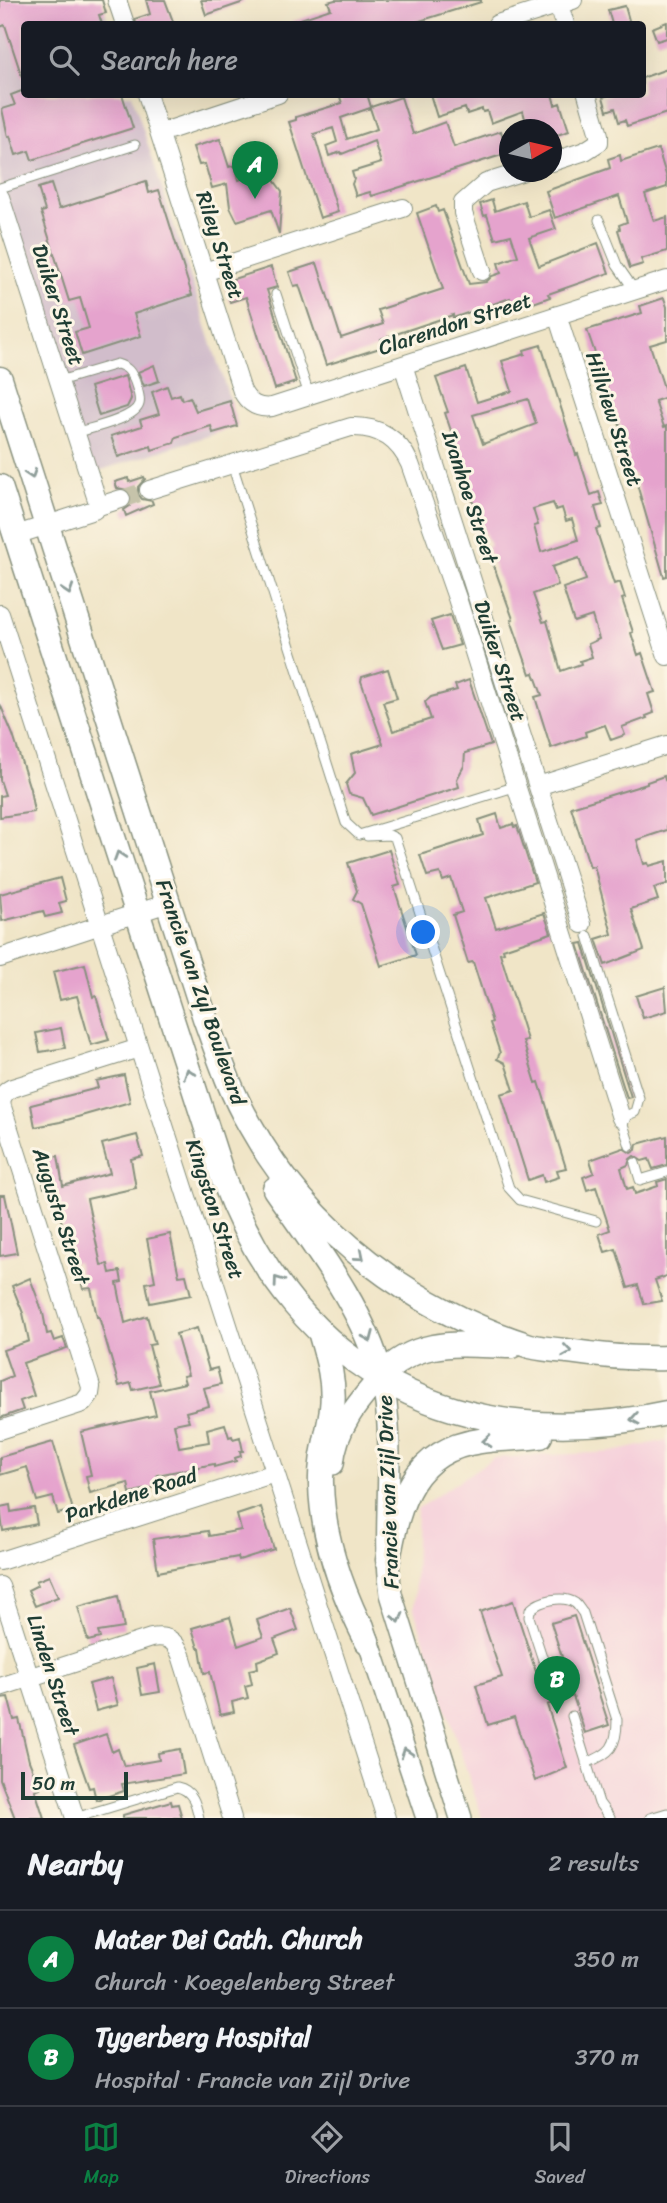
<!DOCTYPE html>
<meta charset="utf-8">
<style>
:root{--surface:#171b24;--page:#242831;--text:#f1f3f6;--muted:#9ea1a6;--line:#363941;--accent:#0b8043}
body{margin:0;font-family:Sriracha,sans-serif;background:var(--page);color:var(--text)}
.compass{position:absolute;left:499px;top:119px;width:63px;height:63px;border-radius:50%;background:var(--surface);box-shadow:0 7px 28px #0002;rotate:82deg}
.scale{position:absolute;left:21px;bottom:18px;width:107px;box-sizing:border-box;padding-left:7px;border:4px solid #1f3d34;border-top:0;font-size:19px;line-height:24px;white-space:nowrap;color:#1f3d34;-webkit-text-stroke:5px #fcf5e5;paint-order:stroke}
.you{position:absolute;left:424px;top:933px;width:24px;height:24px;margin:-18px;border:5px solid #fff;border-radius:50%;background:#1a73e8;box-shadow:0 0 0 10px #1a73e833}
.badge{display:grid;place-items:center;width:46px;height:46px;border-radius:50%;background:var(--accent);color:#fff;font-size:23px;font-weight:700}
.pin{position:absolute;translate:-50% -58px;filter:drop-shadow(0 2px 4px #0008)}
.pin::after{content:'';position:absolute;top:37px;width:24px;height:21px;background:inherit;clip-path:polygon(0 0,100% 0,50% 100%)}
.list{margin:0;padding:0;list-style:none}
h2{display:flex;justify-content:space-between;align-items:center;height:91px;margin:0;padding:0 28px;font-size:30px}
h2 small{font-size:23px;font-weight:400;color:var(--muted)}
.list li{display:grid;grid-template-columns:46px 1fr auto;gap:21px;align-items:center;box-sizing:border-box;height:98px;padding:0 28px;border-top:2px solid var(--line)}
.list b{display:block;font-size:26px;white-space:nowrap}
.list p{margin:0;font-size:23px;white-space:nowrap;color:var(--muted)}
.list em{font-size:23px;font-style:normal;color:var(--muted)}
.icon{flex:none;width:38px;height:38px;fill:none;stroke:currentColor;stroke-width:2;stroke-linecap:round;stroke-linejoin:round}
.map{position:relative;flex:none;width:667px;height:1818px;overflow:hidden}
.search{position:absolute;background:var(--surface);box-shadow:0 7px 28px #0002;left:21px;right:21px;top:21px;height:77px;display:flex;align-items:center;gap:18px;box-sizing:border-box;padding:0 24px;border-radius:7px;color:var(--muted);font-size:26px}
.sheet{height:287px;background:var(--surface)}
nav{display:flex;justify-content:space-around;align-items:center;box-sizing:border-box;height:98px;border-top:2px solid var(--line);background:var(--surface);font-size:19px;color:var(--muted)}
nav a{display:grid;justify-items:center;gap:4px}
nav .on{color:var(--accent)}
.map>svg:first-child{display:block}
.built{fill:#f5cfda}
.industrial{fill:#d1bdcb}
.building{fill:#e5a3cd;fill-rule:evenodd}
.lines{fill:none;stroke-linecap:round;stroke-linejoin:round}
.minor-tunnel{stroke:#c6c3aa;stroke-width:18;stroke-dasharray:18 9;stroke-linecap:butt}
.service-casing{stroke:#88917e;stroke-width:11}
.minor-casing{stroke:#88917e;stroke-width:20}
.tertiary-casing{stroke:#88917e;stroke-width:24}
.secondary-casing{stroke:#88917e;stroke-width:27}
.service{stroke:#fff;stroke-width:9}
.minor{stroke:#fff;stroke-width:18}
.tertiary{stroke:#fff;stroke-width:21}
.secondary{stroke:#fff;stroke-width:24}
.oneway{stroke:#8f9e9a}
.labels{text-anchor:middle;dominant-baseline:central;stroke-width:6;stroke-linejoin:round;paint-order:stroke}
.street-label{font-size:21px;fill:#1f3d34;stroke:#fcf5e5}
</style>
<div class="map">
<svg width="667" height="1818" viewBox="0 0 667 1818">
<rect width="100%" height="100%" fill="#fcf5e5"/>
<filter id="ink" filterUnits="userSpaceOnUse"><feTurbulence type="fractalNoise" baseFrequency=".0143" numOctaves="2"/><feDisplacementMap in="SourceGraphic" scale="14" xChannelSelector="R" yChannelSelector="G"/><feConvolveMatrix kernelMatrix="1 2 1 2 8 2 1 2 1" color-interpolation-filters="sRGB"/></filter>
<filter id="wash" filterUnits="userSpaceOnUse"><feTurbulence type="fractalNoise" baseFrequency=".00686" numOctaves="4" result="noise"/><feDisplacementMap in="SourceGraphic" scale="28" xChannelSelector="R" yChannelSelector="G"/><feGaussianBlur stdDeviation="1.57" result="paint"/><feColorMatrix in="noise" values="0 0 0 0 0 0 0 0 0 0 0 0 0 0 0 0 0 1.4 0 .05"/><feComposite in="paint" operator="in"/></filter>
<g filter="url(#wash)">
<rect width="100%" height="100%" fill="#f0e5c7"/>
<!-- built -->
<path class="built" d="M667 1440V1818H482L414 1609 417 1509 493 1458 613 1452Z"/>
<!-- industrial -->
<path class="industrial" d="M0 0H101L109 24H24V94L132 95 238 426 89 474 0 196Z"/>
<g id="blocks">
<!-- building -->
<path class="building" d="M0 0H102L106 13 99 15 102 24H24V77H22L5 25 0 27Z
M146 0H165L174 24H136L135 19 150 14Z
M201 0H244V2L206 15Z
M335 0H481V2L410 24H292L291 22 331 9 328 2Z
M625 6 630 24H612L608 10Z
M667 22V38L657 41 652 28Z
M667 69V113L627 126 625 120 619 122 615 108 607 111 603 97 611 94H642V78Z
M24 90V94H122L133 128 32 160 29 151 16 155 10 136 8 137 2 109 15 105 11 95Z
M339 94H367L371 107 401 97 413 134 445 122 454 147 501 131 508 153 372 196 370 192 356 196 352 184 354 179 352 172 381 163 374 141 342 154 341 152 329 156 326 146 337 142 333 128 314 134 338 212 320 218 289 122 296 120V117L342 103ZM370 108 377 129 347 139 341 118Z
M430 94H552L555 105 560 103 569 131 551 137V130H528L523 111 491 123 487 111 483 112 482 109 467 114 465 108 437 117Z
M220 139 229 167 235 165 239 180 267 171 282 191 279 234 271 210 237 221 230 207 227 184 212 188 205 164 199 165 193 147Z
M658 149 667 178V187L645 194 654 221 667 217V251L641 259 643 264 630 268 618 230 620 229 619 225 627 222 619 196 555 218 546 191 610 168 608 159 620 155 621 161Z
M146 181 149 193 159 190 192 295 134 314 141 336 82 355 75 332 89 328 80 298 69 301 41 212 45 211 38 188 51 184 59 209Z
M492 200 495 211 524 201 529 217 549 210 556 229 529 238 539 266 598 243 609 273 548 294 550 297 514 310 510 298 453 318V315L381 339 383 347 326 365 299 285 294 286 289 272 317 263 341 338 383 324 378 310 443 289 417 213 436 206 438 212 443 210 469 284 486 282 492 276 501 273 498 263 518 256 511 235 495 239 487 215 484 216 480 204Z
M271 267 277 287 267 290 296 382 275 389 246 297 230 302 224 282Z
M664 298 667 307V340L650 345 667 397 655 401 664 427 667 426V576L664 577 634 474 631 475 624 453 628 452 625 440 587 330 642 313 640 306Z
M541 345 576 455 578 454 591 495 599 492 603 505 595 507 601 528 596 529 614 584 620 582 625 598 622 599 633 632 631 633 638 655 642 653 655 692 648 694 654 713 646 716 647 718 622 727 625 735 611 740 605 725 585 732 586 736 551 748 535 697 542 695 534 673 530 674 511 620 513 619 487 547 490 546 471 497 473 496 445 413 448 412 436 378 466 368 477 402 512 391 502 361 525 354 524 350ZM528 399 536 424 483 444 473 415ZM553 503 556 510 562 508 566 521 572 519 578 540 541 552 534 526 538 525 533 509ZM579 558 586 580 563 588 574 622 592 616 599 639 588 644 592 657 580 661 581 664 561 671 547 621 543 622 533 594 558 585 552 567Z
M154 365 159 381 144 386 138 372Z
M125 376 131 399 127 407 99 416 90 387Z
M167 386 171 397 180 394 182 400 190 397 196 411 230 401 237 426 213 433 211 426 176 437 174 443 152 450 151 446 118 457 111 436 142 426 140 420 159 414 152 392Z
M144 477 145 479 138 487V494L142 499 152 501 153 504 126 516 124 510 130 506 132 496 128 490 117 488 115 482 128 478 129 482Z
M450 615 460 645 442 650 431 621Z
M388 669 397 698 383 702 393 731 431 719 425 702 431 697 457 690 455 685 469 680 491 745 465 753 464 766 457 779 459 787 371 815 363 798 349 794 346 784 355 773 351 754 383 744 361 681 362 677Z
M0 704 13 735 30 789 34 812 0 817V796L5 795 0 780Z
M664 776 665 780 667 779V830L637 840 644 864 648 863 649 866 667 861V884L654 888 658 900 631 909 644 950 605 965 596 939 612 934 594 866 590 867 571 807 647 784V782Z
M497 814 501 828 513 824 514 827 517 826 535 882 486 898 496 928 544 913 551 933 503 949 504 952 500 953 527 1040 523 1041 536 1083 539 1082 566 1168 557 1170 559 1177 544 1182 542 1175 528 1180 501 1094 514 1090 505 1063 497 1059 500 1053 490 1023 492 1022 473 962 468 963 453 915 462 912 451 878 443 881 440 873 427 876 420 855 483 835 479 820Z
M389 850 400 885 394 887 416 955 381 966 361 904 353 899 357 891 348 863Z
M60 878 66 901 59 903 62 913 45 917 43 911 2 921 0 894Z
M583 943 631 1097 627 1098 578 944Z
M85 964 93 997 96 996 109 1040 91 1045 77 996 60 1000 53 972Z
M665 987 667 1011 643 1018 636 996Z
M61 1028 65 1048 40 1052 36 1033Z
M124 1075 130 1102 60 1122 35 1127 31 1105 98 1088 96 1081Z
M137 1135 143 1156 131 1159 136 1188 87 1199 101 1265 108 1264 110 1273 120 1271 122 1282 117 1283 125 1323 147 1316 155 1344 149 1345 159 1384 133 1390 131 1383 119 1386 99 1317H97L91 1288 83 1289 77 1262 72 1263 66 1232H64L53 1187 44 1188 39 1160 58 1156 63 1186 110 1173 102 1144Z
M667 1136V1165L653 1169 649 1159 642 1161 634 1156 630 1159 628 1165 621 1168 627 1189 633 1187 635 1194 658 1186 657 1182 667 1179V1276L655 1280 662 1301 644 1304 638 1285 628 1288 616 1249 605 1252 599 1234 610 1230 596 1187 587 1190 583 1177 594 1173 590 1160 623 1148 631 1153 636 1150 637 1144Z
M0 1195H5L17 1253 0 1256Z
M170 1234 179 1276 186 1275 191 1295 150 1303 146 1283 155 1281 147 1239Z
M30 1278 43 1313 47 1334 51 1333 54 1341 63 1338 67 1348 23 1363 34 1396 20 1401 23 1410 0 1418V1381L12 1376 3 1350 29 1341 23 1313 12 1286Z
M197 1328 209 1370 217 1368 221 1384 204 1388 209 1406 186 1412 189 1421 174 1424 179 1447 209 1442 207 1429 225 1424 229 1437 232 1436 233 1439 240 1437 243 1451H240L241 1456 235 1458 236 1461 214 1467V1464L157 1475 160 1486 130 1493 128 1483 90 1493 86 1476 91 1475 81 1432 156 1415 150 1391 185 1383 183 1376 188 1375 176 1334Z
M53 1442 73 1510 58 1514 53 1497 37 1501 27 1467 0 1475V1457Z
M10 1505 11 1512 34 1508 37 1524 3 1531 0 1507Z
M261 1507 274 1549 239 1560 238 1557 158 1572 153 1539 208 1531 209 1536 241 1530 237 1515Z
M49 1576 58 1597 35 1606 28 1590 38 1585 36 1581Z
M118 1596 124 1628 98 1632 100 1638 88 1641 78 1607Z
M513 1601 538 1678 566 1669 551 1623 574 1616 609 1725 585 1733 573 1696 547 1705 567 1768 535 1781 514 1717 488 1725 476 1685 502 1677 480 1612Z
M290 1608 298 1630 274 1639 279 1653 257 1661 258 1668 249 1670 252 1684 245 1686 248 1698 232 1702 234 1712 220 1715 210 1672 204 1673 200 1648H198L192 1628 230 1617 238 1646 263 1637 257 1620Z
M155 1664 160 1692 142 1695 137 1668Z
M111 1678 118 1705 96 1711 89 1684Z
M8 1697 14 1720 19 1719 29 1761 40 1788 35 1790 44 1818H15L0 1779V1698Z
M106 1734 112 1752 118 1749 124 1766 159 1760 158 1753 180 1749 184 1774 122 1784 124 1791 96 1800 93 1787 89 1788 74 1745Z
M171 1801 172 1805 178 1804 182 1818H123V1815Z"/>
</g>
</g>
<g filter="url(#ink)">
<use href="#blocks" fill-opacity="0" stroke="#88917e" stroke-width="2"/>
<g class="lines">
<!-- minor-tunnel -->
<path class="minor-tunnel" d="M121 499 149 490"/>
<defs>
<path id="service" d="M0 188 135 145
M599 220 617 265 635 291
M276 294 309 395
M59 381 117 364C128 367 131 372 135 382 137 389 141 397 139 404 135 419 91 428 75 433
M232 464 346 823 359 835 409 820
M414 818 517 786
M367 836 389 835 395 838 408 877
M410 882 509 1188 520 1200 596 1221
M588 936 639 1098 635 1112 621 1118 630 1146
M635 1163 640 1180 667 1172
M545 1666 529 1617 530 1610C540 1600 563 1595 575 1603 579 1606 580 1610 583 1613L617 1720C617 1746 611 1754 586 1763
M572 1716 599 1803 610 1818
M75 1818 177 1787C193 1790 196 1804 199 1818
M650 1818 667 1813"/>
<path id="minor" d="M117 0 125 24
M559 5 565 24
M497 24 573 0
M147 94 242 391C249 404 258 409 272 407L667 280
M160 133 278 94
M552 162 585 151 599 142V135L587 94
M0 197 99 506
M482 271 463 213V203L486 183 521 172
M204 272 403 208
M557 315 667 656
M403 365 582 924
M149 490 351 427C379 426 399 439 410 464L457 598 621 1118
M16 535 94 510 99 506 121 499
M0 614 386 1818
M538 786 667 745
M0 958 168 903
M0 1430 83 1403 90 1394 91 1387 2 1107C0 1098 4 1092 12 1088L139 1048
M0 1561 275 1473
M0 1586 75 1818
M0 1687 151 1638C167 1635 175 1640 181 1655L232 1818"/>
<path id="tertiary" d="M381 1376C398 1447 381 1521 391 1594L461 1818
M333 1464C336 1427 358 1402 381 1376
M363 1625 427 1818"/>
<path id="secondary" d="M0 379 205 1018C218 1054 230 1091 250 1125 310 1233 413 1309 530 1346 542 1349 555 1350 567 1351 601 1356 633 1359 667 1358
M0 487 223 1178C296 1376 464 1457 667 1413
M275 1189C315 1247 363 1307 381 1376
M321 1335C328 1359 335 1383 332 1408 329 1433 320 1457 321 1483 322 1539 342 1592 367 1641
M381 1376C419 1336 462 1345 511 1346
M388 1560C398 1503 413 1450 480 1441 500 1438 520 1439 540 1436"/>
</defs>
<!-- service casing -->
<use href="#service" class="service-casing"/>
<!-- minor casing -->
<use href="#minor" class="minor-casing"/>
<!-- tertiary casing -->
<use href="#tertiary" class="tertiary-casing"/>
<!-- secondary casing -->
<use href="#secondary" class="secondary-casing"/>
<!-- service -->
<use href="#service" class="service"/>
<!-- minor -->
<use href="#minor" class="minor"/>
<!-- tertiary -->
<use href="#tertiary" class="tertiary"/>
<!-- secondary -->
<use href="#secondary" class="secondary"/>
</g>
<!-- one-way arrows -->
<defs><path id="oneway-chevron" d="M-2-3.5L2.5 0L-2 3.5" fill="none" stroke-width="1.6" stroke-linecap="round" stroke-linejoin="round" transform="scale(1.75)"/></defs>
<g class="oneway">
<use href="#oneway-chevron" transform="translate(31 474) rotate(72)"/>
<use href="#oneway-chevron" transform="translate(68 590) rotate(72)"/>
<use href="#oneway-chevron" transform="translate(119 856) rotate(-108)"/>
<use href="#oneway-chevron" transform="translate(189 1073) rotate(-108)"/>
<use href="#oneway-chevron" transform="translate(360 1256) rotate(40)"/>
<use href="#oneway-chevron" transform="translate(278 1281) rotate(-126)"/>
<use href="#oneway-chevron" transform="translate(369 1337) rotate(67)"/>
<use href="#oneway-chevron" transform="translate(567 1351) rotate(8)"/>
<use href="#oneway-chevron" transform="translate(635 1419) rotate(170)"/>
<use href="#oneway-chevron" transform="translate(487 1441) rotate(175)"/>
<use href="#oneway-chevron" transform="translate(398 1618) rotate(75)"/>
<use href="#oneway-chevron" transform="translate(406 1753) rotate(-108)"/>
</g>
</g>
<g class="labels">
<!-- street labels -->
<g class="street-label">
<text transform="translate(220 245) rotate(72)">Riley Street</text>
<text transform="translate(58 305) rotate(72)">Duiker Street</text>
<text transform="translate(455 324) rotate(-18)">Clarendon Street</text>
<text transform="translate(614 419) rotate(72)">Hillview Street</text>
<text transform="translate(470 497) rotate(72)">Ivanhoe Street</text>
<text transform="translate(500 661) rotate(72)">Duiker Street</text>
<text transform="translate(201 992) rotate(71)">Francie van Zyl Boulevard</text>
<text transform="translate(215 1209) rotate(72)">Kingston Street</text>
<text transform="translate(61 1216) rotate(72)">Augusta Street</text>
<text transform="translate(388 1492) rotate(-92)">Francie van Zijl Drive</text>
<text transform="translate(131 1495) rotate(-18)">Parkdene Road</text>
<text transform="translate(53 1675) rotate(72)">Linden Street</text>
</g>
</g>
</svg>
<svg class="compass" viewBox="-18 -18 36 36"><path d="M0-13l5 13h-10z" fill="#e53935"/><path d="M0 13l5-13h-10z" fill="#9ea1a6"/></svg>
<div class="scale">50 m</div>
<div class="you"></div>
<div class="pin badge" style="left:255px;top:199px">A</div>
<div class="pin badge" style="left:557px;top:1714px">B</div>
<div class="search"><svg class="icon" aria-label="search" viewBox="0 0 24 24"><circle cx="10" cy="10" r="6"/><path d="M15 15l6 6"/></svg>Search here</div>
</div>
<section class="sheet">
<h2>Nearby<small>2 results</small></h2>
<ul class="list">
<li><span class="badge">A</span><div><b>Mater Dei Cath. Church</b><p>Church · Koegelenberg Street</p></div><em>350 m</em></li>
<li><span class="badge">B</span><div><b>Tygerberg Hospital</b><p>Hospital · Francie van Zijl Drive</p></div><em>370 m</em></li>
</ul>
</section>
<nav>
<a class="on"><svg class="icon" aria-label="map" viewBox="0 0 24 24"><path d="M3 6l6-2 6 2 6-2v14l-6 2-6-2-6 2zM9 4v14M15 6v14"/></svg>Map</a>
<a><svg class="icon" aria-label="directions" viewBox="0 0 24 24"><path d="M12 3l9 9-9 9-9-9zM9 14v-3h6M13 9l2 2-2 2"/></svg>Directions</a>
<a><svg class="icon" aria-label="saved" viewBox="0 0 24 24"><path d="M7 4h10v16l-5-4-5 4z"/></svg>Saved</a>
</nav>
